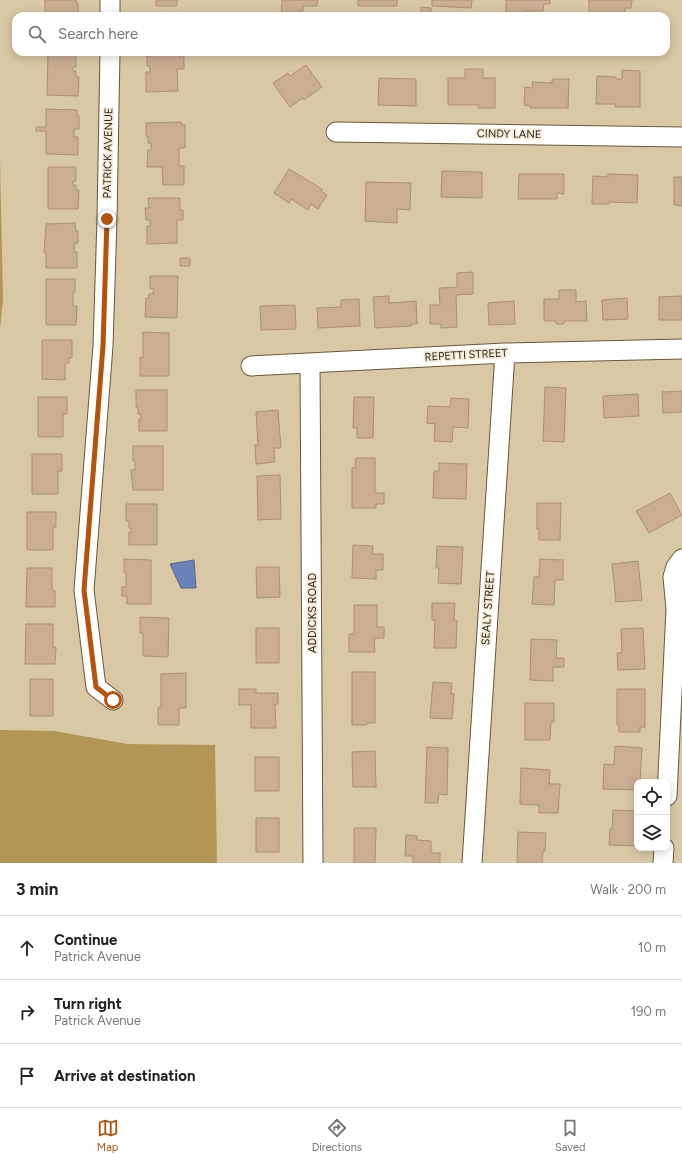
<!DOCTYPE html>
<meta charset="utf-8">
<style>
:root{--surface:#fff;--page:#f2f2f2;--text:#222;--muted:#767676;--line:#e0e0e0;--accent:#b45309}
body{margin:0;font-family:Figtree,sans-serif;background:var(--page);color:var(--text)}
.controls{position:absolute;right:12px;bottom:12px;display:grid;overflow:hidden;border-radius:8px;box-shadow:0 2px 10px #0003}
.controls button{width:36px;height:36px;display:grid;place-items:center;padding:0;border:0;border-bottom:1px solid var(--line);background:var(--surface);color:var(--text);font:20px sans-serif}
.stop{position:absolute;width:12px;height:12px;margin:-9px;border:3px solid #b45309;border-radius:50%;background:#fff}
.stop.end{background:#b45309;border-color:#fff;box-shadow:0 1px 4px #0008}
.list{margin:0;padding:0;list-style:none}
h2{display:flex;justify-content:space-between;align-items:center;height:52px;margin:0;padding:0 16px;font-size:17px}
h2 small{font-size:13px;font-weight:400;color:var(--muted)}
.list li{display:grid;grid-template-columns:26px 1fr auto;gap:12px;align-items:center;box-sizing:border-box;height:64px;padding:0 16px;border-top:1px solid var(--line)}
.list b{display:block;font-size:15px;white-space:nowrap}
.list p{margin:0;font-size:13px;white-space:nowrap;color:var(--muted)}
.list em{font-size:13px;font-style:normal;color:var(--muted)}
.icon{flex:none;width:22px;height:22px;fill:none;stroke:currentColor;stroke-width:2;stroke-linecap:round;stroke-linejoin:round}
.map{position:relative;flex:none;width:682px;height:863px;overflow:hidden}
.search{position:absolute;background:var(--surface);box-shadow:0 2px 10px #0003;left:12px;right:12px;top:12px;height:44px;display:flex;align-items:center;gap:10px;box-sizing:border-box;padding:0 14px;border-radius:12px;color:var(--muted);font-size:15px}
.sheet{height:244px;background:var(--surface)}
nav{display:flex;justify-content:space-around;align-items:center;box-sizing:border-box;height:56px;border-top:1px solid var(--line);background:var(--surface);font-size:11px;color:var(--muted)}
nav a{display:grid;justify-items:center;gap:2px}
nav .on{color:var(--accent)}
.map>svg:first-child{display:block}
.forest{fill:#b39555}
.water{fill:#6882ba;stroke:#56678a}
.building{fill:#cbad92;stroke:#ac9075}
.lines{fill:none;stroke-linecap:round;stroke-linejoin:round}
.street-casing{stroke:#685939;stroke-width:21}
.street{stroke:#fff;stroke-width:19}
.route{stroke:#b45309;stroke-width:5}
.labels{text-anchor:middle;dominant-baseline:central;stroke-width:3.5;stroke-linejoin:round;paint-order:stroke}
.street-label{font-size:11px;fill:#2d2719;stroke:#f2e9d7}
</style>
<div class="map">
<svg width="682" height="863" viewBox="0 0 682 863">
<rect width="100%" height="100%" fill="#d9c8a4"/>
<!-- forest -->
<path class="forest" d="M0 159 3 299 0 329Z
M0 730 55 731 127 744 215 745 217 863H0Z"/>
<!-- water -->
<path class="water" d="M194 560 196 588H181L170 564Z"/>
<!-- building -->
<path class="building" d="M45 0H76V3H78V15H74V16H45Z
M156 0H177V6H156Z
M282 0H318L317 6H303V11H299V16H281Z
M358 0H397V6H358Z
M432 0H472L471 8 432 6Z
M506 0H550V4H544L543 11H524V13L506 12Z
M589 0H632L631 8H625V16H589Z
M421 7 431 8V14H421Z
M150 52H180V57H184V69H177L178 91 146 92V72H150V66H147V56H151Z
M48 53H76V67H73V71H76V77H79L78 96 47 95Z
M306 65 322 87 304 100 303 98 290 107 273 83 288 73 290 76Z
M465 69H483V78H495V108H478V105H448V78H465Z
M622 70 640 71V107H615V104H596L597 76 616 77V79H622Z
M379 78 416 79V106L378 105Z
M552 79H569L568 108H530V106L524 105 525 87 533 88 532 82 552 83Z
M46 109 77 110V116H79V129H74V137H78V155L46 154V131H36V127H46Z
M181 122 182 125H185V148H179V166H184V185H163L162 167H147L148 150H151V143H148V136H146V123Z
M48 167H76V181H73V185H76V190H79L78 209H48Z
M289 169 322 189 321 191 327 195 318 209 311 204 308 210 291 199 289 203 274 193Z
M442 171 482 172V198L441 197Z
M519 174H564V194L557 193V199H518Z
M608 174 638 175 637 203 609 202V204H592L593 176 608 177Z
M674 177H682V206L674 205Z
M366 182 411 183 410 210 397 209V223L365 221Z
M148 198H180V210H183V220H177V243L147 244V226H150V220H146L145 208H149Z
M75 223 76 231H78V243H75L74 252H77V268H46V253H44L46 224Z
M180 258H190V266H180Z
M473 272V294L456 295 457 327 441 328V324H430V305H440L439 288 457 287V273Z
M150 276H178L177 318 145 317 146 298H149V294H153L154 289H150Z
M46 279H75V292H73V306H77L76 325H46Z
M559 290H576V302L586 301 587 321H564V324H556V321H544V299H559Z
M389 296V303L416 301 417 324H411V326L375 328 373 297Z
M682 296V320H659V297Z
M627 298 628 319 603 320 602 300Z
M359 299 360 326 318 328 317 308 341 307V300Z
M514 301 515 324 489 325 488 303Z
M295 305 296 329 261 330 260 306Z
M143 332 169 333V376H140V357L143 358Z
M42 340H72V358H69V363H65V380L42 379Z
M545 387 566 388 564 442 543 441Z
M136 390H167V431H139V419H141V415L138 414V407H136Z
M682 391V412L663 413 662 392Z
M638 394 639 416 604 418 603 396Z
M38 397H67V414H63V437H38Z
M354 397H374L373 438H357V428H353Z
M451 398 469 399 468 428 453 427 452 442 434 441 435 424 427 423 428 406 450 407Z
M278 410 281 448H274L275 462 256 464 255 445H258L256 412Z
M133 446H163V490H133L131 470H135V461H133Z
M32 454H62V471H58V494H32Z
M356 458H375V493H384V504H376V508H352V468H355Z
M439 463 467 464 466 499 433 498 434 471H439Z
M280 475 281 519 258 520 257 476Z
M670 493 682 515 649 533 636 511Z
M537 503H561L560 540H539V529H537Z
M126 504H157V545H129V532H131V528H129V521H126Z
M27 512H56V527H53V550H27Z
M353 545 373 546 372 554H383V570H376V579L352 578Z
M437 546 463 547 461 584 438 583 439 568H436Z
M124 559 151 560V604H127V596H122V587H126V572H124Z
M540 559 563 560V580H555L554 605 532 604 534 577H539Z
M638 561 642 600 616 602 612 564Z
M256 567H279L280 597 257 598Z
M27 568H52V590L55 591V607H26Z
M432 603H455L454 620 457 621 456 648H434L435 620H432Z
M354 605H377V627H384V638H374L375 652H349V634H354Z
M140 617 169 618 168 657 143 656V633H140Z
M26 624H53V647H56L55 664H25Z
M256 628H279V663H256Z
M643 628 645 669 618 670 617 653H622L621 629Z
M531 639 557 640 556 658H564V667H553V681L530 680Z
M352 672H375V723H367V725H352Z
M186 673V708H179V725H158V707H161V674Z
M30 679H53V716H30Z
M433 682 452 683 451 693 454 694 452 719 430 718Z
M239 689H256V693H278V704H275L276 728H251V705H239Z
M617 689H645V727H640V732H619V725H617Z
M525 703H554V722H551L550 740H525Z
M615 746 642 748 640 782H637V790L603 789 604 764 614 765Z
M427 747 448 748 447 795 439 794 438 803H425Z
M375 751 376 787H353L352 752Z
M255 757H279V791H255Z
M521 768 550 770 549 784H560L558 813H539V805L520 804Z
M613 810 637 811 635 846 609 845 610 829H612Z
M256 818H279V852H256Z
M354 828H376L375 863H354Z
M518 832 546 833 545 851H543L542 863H517Z
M406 835 417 836V840L431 841V853H440V863H413V856H405Z"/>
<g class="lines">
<defs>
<path id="street" d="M110 16V0
M110 52 107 219 103 346 84 590 96 687 113 700
M336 132 682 137
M310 363 313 863
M251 366 505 353 682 349
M667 796 676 609 673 577 676 567 682 559
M472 863 505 353
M663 863 664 848"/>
</defs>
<!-- street casing -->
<use href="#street" class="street-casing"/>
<!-- street -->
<use href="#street" class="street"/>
</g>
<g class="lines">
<!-- route -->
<path class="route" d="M107 219 103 346 84 590 96 687 113 700"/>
</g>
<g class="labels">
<!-- street labels -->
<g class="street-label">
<text transform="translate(509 134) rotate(1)">CINDY LANE</text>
<text transform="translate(108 153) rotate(-89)">PATRICK AVENUE</text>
<text transform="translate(466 355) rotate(-3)">REPETTI STREET</text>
<text transform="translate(488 608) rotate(-86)">SEALY STREET</text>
<text transform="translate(312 613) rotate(-90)">ADDICKS ROAD</text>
</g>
</g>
</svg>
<div class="controls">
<button><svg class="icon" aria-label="locate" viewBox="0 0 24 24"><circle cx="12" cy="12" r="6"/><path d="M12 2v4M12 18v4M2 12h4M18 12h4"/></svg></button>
<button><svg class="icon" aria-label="layers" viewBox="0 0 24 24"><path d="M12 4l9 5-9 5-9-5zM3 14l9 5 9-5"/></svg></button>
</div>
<div class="stop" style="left:113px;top:700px"></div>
<div class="stop end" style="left:107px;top:219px"></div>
<div class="search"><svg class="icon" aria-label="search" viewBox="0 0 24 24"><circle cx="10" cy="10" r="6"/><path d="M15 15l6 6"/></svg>Search here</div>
</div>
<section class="sheet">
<h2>3 min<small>Walk · 200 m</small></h2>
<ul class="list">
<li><svg class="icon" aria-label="ahead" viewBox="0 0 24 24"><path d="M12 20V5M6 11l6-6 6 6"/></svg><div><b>Continue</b><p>Patrick Avenue</p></div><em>10 m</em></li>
<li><svg class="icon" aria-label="right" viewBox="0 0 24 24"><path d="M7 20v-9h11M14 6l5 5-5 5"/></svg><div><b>Turn right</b><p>Patrick Avenue</p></div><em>190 m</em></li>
<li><svg class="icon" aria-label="arrive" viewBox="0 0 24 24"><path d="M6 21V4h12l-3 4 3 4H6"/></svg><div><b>Arrive at destination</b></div></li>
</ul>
</section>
<nav>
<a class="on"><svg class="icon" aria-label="map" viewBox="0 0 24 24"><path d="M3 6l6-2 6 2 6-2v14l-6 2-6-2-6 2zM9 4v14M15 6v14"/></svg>Map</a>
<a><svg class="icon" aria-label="directions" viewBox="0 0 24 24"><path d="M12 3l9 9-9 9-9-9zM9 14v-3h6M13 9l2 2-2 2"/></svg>Directions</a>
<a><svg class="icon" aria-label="saved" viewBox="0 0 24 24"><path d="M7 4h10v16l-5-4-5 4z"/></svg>Saved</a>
</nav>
